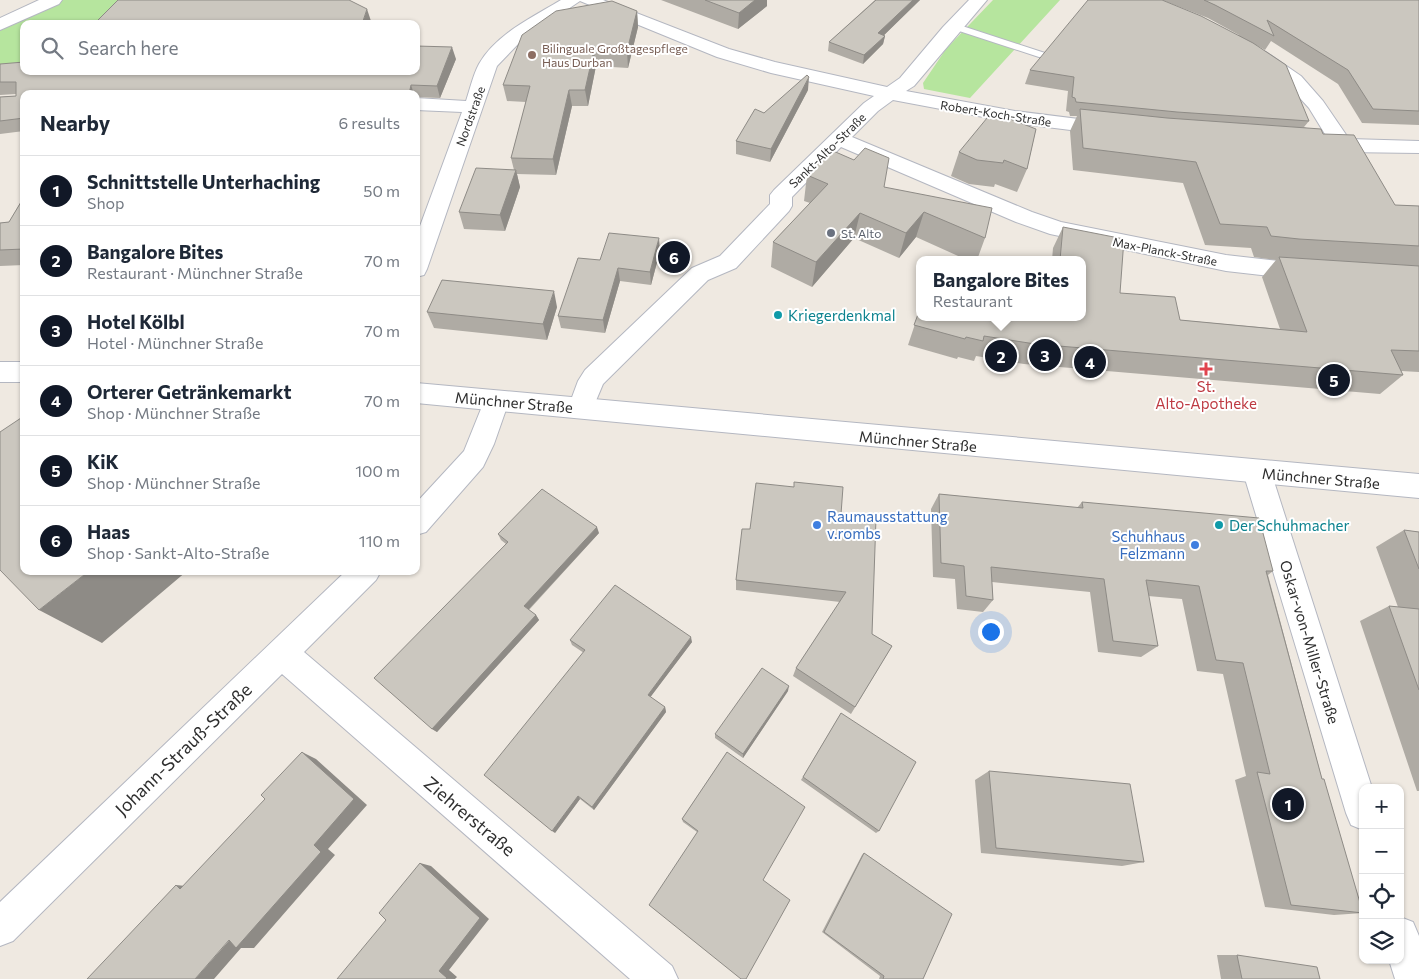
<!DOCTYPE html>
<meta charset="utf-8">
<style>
:root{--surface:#fff;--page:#f6f6f7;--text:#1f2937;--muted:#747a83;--line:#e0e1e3;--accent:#111827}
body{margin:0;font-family:Commissioner,sans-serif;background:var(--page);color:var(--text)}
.controls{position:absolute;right:15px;bottom:15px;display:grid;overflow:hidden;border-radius:10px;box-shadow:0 1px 4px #0004}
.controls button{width:45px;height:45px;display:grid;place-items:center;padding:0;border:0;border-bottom:1px solid var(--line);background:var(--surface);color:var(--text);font:25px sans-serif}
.you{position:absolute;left:990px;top:631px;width:18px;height:18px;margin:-12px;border:4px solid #fff;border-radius:50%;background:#1a73e8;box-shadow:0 0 0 8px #1a73e833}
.badge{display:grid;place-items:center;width:32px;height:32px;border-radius:50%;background:var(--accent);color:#fff;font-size:16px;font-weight:700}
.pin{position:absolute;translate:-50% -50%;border:2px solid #fff;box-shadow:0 1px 5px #0006}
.popup{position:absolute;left:916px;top:256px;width:170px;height:65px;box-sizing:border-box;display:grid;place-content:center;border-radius:10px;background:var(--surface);filter:drop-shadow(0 1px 4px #0005);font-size:16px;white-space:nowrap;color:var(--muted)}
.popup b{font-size:19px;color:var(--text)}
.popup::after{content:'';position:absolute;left:50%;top:100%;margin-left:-10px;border:10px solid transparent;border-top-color:var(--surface)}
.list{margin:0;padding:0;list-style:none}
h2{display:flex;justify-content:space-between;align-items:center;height:65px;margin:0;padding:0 20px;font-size:21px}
h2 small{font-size:16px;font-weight:400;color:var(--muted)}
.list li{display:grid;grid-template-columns:32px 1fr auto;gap:15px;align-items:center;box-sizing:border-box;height:70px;padding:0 20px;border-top:1px solid var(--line)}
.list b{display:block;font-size:19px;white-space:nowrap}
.list p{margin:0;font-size:16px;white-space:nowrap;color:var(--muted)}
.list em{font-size:16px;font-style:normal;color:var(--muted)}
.icon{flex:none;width:28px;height:28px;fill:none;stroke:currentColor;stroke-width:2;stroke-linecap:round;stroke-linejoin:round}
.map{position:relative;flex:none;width:1419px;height:979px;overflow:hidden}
.search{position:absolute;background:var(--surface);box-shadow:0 1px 4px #0004;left:20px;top:20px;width:400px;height:55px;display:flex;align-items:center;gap:12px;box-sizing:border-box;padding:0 18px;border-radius:10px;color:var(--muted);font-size:19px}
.panel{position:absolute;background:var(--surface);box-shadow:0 1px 4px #0004;left:20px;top:90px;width:400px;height:485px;border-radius:10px}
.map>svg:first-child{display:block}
.green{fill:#b6e59e}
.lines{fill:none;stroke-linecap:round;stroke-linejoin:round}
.lane-casing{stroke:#b4b7c1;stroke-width:2}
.street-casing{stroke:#b4b7c1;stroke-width:2}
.secondary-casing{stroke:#b4b7c1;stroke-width:2}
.lane{fill:#fff;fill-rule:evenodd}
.street{fill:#fff;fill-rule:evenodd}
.secondary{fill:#fff;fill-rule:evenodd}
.wall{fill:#afaba4}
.shaded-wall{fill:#8e8b86}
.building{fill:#cbc7bf;stroke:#8e8b86}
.education-dot{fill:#8d6e63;stroke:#fff;stroke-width:2}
.worship-dot{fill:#6b7280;stroke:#fff;stroke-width:2}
.culture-dot{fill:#0f9aa8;stroke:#fff;stroke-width:2}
.health-dot{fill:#e0444e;stroke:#fff;stroke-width:2}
.shop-dot{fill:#3f7fe0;stroke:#fff;stroke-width:2}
.labels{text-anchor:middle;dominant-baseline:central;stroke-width:4;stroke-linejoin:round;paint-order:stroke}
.far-education-label{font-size:12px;fill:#785e54;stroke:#fff;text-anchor:start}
.far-street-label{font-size:12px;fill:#2e2e2e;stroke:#fff}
.far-worship-label{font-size:12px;fill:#5b616d;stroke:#fff;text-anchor:start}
.culture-label{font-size:15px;fill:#0d838f;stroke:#fff;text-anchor:start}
.health-label{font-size:15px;fill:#be3a42;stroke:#fff}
.street-label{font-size:15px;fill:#2e2e2e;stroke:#fff}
.shop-label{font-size:15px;fill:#366cbe;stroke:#fff;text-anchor:start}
.near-street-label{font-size:18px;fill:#2e2e2e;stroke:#fff}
</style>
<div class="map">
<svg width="1419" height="979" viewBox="0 0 1419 979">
<rect width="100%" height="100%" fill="#efe9e1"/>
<!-- green -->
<path class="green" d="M61 0H118L99 24H24V71L0 75V30Z
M993 0H1060L970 98 924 89 923 83 946 49Z"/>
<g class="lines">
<defs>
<path id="lane" d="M953 23 1045 53 1047 55 1045 57H1039L950 28 949 26Z"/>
<path id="street" d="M39 0H62L59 4 0 30V18Z
M561 0H603L729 49 775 62 887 87 900 78 943 27 969 0H987L914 86 906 91 1015 111 1111 123 1118 125 1121 129 1118 133 1111 135 1015 123 893 100 878 111 852 137 1032 212 1061 222 1226 255 1306 264 1314 266 1317 272 1314 278 1306 280 1226 271 1050 234 1016 222 841 147 792 197V206L789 211 736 268 708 280 603 384 590 415 581 418 572 415 568 408 578 381 585 370 692 268 720 256 770 204V195L774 190 864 103 874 96 771 73 717 57 580 1 522 40 497 66 427 269 424 275 416 277V237L462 112 416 110V98L466 101C470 89 473 75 479 64 496 34 533 17 561 0Z
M1260 51 1266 52 1301 76 1323 101 1349 139 1419 141V153L1343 152 1316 149 1313 145 1316 141 1328 139 1309 108 1287 84 1254 60 1251 56 1254 52Z
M496 391 505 394 509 401 494 444 483 467 426 532 416 535V503L464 451 487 394Z
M1257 461 1267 464 1271 472 1372 788H1363V830L1351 825 1346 813 1243 472 1247 464Z
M346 571H381L376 580 304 652 672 966 678 979H630L282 674 13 941 0 946V902Z
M1400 917 1413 922 1419 936V979H1395L1389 960H1400Z"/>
<path id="secondary" d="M0 362H24V382H0Z
M416 383 1419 474V498L416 403Z"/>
</defs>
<!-- lane casing -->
<use href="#lane" class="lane-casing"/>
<!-- street casing -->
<use href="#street" class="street-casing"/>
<!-- secondary casing -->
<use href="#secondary" class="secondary-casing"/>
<!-- lane -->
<use href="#lane" class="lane"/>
<!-- street -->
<use href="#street" class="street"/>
<!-- secondary -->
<use href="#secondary" class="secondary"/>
</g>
<!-- wall -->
<path class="wall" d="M661 0H767V6L738 29Z
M875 0H920L884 35 885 36 883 44 863 64 828 51 829 42Z
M1162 0H1419V125L1362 123 1338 84 1271 41 1265 50 1256 45 1309 121 1304 127 1323 134 1395 205 1419 206V372L1401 371 1403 375 1380 394 1024 364 976 356 974 361 958 357 957 359 908 345 920 309 1082 317V260H1052L1053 248 1063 227 1120 293 1180 320 1280 329 1262 277 1276 260 1254 257 1251 248 1205 245 1183 183 1073 170 1070 131 1077 116H1070L1069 112 1066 111 1068 91 1025 84 1030 70 1239 35 1208 18Z
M637 11 638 27 628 68 596 66 588 106H572L556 175 517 174 520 187 505 231 464 229 459 212 514 170 511 158 526 102 507 101 503 85Z
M456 59 440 98 416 97V94H24V131L0 134V97L16 96V94L0 95V64L24 71H354L353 73 401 74Z
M808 90 770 162 736 154V141L764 113Z
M1036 129 1027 169 1017 192 995 184 994 187 969 184 951 176 959 152Z
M807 175 884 187 985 238 977 260H967L916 237 899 258 854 238 812 287 771 267 773 242 810 203 804 201Z
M24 197V265L0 266V223L9 222Z
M660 251 651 285 620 281 605 333 561 328 558 316 600 260Z
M557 307 547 340 434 328 427 312Z
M939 494 1077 508 1082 502 1273 571 1268 575 1322 779 1363 913 1334 915 1265 907 1235 780 1246 776 1223 674 1197 671 1182 599 1148 596 1158 646 1141 657 1098 652 1090 592 992 582 993 600 983 612 957 609 955 579 933 577 931 509Z
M841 514 872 634 892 646 851 714 793 676 796 668 840 602 736 590V580L750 529Z
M1404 530 1419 532V791H1417L1360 621 1389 606 1398 607 1376 547Z
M599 533 529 610 536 615 539 620 437 732 432 729 506 544 501 540 498 534Z
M570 640 692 642 650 697 665 707 666 712 594 810 580 799 555 833 584 653 572 645Z
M788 691 743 758 715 738V734Z
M841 713 879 831 876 833 801 780Z
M727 752 697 832 683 822 682 819Z
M989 771 1144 862 1122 866 981 853 975 780Z
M864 853 923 979H879L880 976 822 932 862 855Z
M1217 955H1237L1320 979H1221Z"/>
<!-- shaded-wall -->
<path class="shaded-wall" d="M755 0H767V6L738 29 739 13Z
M913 0H920L877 42 878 33Z
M367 9 371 21 370 24H362Z
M637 11 638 27 628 68 627 51Z
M885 36 883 44 863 64 864 55Z
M452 47 456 59 440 98 437 86Z
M594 50 596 66 588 106 585 90Z
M345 71H354L349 85 344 73Z
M809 77 808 90 770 162 771 149Z
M411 85 414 94H409Z
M569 90 572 106 556 175 553 159Z
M516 170 520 187 505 231 500 215Z
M924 212 916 237 899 258 906 233Z
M860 213 854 238 812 287 816 262Z
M659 238 660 251 651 285 650 272Z
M618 268 620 281 605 333 603 320Z
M554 291 557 307 547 340 543 324Z
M597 527 599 533 527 611 524 606Z
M89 571H187L102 643 39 610Z
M536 615 539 620 437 732 432 729Z
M691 637 692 642 649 699 648 695Z
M789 686 788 691 743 758V754Z
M665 707 666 712 594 810 592 807Z
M302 752 316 759 367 805 328 849 335 855 254 948H241L214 979H195L314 845Z
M578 796 580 799 555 833 552 831Z
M420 863 431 866 489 919 449 970 457 977 455 979H446L439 971Z
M176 885 195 887 180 889Z"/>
<!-- building -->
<path class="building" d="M118 0H349L367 9 362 24H94Z
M705 0H755L739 13Z
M876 0H913L878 33 885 36 864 55 829 42Z
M1088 0H1162L1201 16 1253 43 1286 65 1309 121 1177 112 1076 102 1075 98 1072 97 1074 77 1030 70Z
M1204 0H1419V111L1373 109 1348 70 1267 20 1274 36 1215 5Z
M612 1 637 11 627 51 594 50 585 90H569L553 159 511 158 530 86 503 85 522 35 556 11Z
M416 46 452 47 437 86 411 85 409 94H24V118L0 121V97L16 96V82H0V64L24 62V71H345L344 73 401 74 402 71H416Z
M807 75 809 77 771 149 736 141 755 109 764 113Z
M1080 109 1167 118 1321 129 1323 134 1354 135 1395 205 1419 206V246L1299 239 1271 236 1267 227 1220 224 1196 162 1083 148Z
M992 112 1036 129 1027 169 1004 160 1003 163 977 160 959 152Z
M865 148 889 158 884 187 992 208 985 238 924 212 906 233 860 213 816 262 773 242 828 184 807 175 831 150 854 160Z
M476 168 516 170 500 215 459 212Z
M24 197V249L0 250V223L9 222Z
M1063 227 1124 239 1120 293 1175 297 1180 320 1307 332 1279 257 1419 266V351L1391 350 1403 375 1035 344 984 336 983 341 966 337 965 339 914 325 920 309V317H1082V260H1060Z
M609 233 659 238 650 272 618 268 603 320 558 316 578 258 600 260Z
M442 280 554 291 543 324 427 312Z
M24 416V571H89L39 610 0 570V432Z
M794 482 843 487 841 514 876 518 872 634 892 646 855 707 796 668 846 592 736 580 742 529H750L756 483 794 487Z
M542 489 597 527 524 606 536 615 432 729 374 678 508 542 498 534Z
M939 494 1083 508 1082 502 1259 518 1273 571H1266L1322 779H1324L1363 913 1291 905 1257 772 1270 774 1243 663 1216 660 1199 586 1146 580 1158 646 1113 641 1104 579 991 567 993 600 966 596 964 566 941 563Z
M1404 530 1419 532V569Z
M615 585 691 637 648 695 665 707 592 807 578 796 552 831 484 775 585 650 570 640Z
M1389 606 1419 609V690Z
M762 668 789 686 743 754 715 734Z
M841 713 916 762 879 831 803 777Z
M302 752 354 799 314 845 321 852 236 948 229 940 195 979H87L176 885 180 889 265 799 261 795Z
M727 752 805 807 763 880 790 900 746 979H741L649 905 698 831 682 819Z
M989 771 1130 784 1144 862 996 848Z
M864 853 952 914 923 979H883L884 976 824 932Z
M420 863 480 918 439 971 447 978 446 979H337L386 920 379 913Z
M1237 955 1317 967 1320 979H1242Z"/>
<!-- markers -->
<circle class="education-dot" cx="532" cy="55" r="5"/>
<circle class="worship-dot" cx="831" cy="233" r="5"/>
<g class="culture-dot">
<circle cx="778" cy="315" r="5"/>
<circle cx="1219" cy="525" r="5"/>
</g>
<path class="health-dot" d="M1203.5 361.5h5v5h5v5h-5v5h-5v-5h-5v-5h5z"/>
<g class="shop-dot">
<circle cx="817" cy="525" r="5"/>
<circle cx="1195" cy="545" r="5"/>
</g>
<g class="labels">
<!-- far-education labels -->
<g class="far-education-label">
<text x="542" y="48">Bilinguale Großtagespflege<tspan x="542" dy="14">Haus Durban</tspan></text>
</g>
<!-- far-street labels -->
<g class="far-street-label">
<text transform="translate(996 113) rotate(9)">Robert-Koch-Straße</text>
<text transform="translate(470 116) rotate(-70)">Nordstraße</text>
<text transform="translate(827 150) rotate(-44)">Sankt-Alto-Straße</text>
<text transform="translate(1165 251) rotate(11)">Max-Planck-Straße</text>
</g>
<!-- far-worship labels -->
<g class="far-worship-label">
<text x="841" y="233">St. Alto</text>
</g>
<!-- culture labels -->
<g class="culture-label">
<text x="788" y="315">Kriegerdenkmal</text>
<text x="1229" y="525">Der Schuhmacher</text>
</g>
<!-- health labels -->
<g class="health-label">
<text x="1206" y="386">St.<tspan x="1206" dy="17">Alto-Apotheke</tspan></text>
</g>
<!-- street labels -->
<g class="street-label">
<text transform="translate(514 402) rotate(5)">Münchner Straße</text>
<text transform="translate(918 441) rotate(5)">Münchner Straße</text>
<text transform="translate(1321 478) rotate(5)">Münchner Straße</text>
<text transform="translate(1310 642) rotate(73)">Oskar-von-Miller-Straße</text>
</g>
<!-- shop labels -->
<g class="shop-label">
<text x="827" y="516">Raumausstattung<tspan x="827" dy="17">v.rombs</tspan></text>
<text x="1185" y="536" text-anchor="end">Schuhhaus<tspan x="1185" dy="17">Felzmann</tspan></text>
</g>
<!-- near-street labels -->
<g class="near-street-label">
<text transform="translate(183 749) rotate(-44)">Johann-Strauß-Straße</text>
<text transform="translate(470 816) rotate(40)">Ziehrerstraße</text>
</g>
</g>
</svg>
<div class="controls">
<button>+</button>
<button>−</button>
<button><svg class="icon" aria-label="locate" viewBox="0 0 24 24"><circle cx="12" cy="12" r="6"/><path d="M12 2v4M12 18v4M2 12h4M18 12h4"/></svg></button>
<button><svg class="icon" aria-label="layers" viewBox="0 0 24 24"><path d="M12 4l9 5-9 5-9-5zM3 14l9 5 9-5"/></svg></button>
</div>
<div class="you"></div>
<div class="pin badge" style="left:1288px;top:804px">1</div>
<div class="pin badge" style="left:1001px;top:356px">2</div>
<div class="popup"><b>Bangalore Bites</b>Restaurant</div>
<div class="pin badge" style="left:1045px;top:355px">3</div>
<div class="pin badge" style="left:1090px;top:362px">4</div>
<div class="pin badge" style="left:1334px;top:380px">5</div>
<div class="pin badge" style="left:674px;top:257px">6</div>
<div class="search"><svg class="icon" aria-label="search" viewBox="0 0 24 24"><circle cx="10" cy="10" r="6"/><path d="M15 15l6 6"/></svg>Search here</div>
<section class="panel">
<h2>Nearby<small>6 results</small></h2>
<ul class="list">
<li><span class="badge">1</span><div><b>Schnittstelle Unterhaching</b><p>Shop</p></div><em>50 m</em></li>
<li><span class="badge">2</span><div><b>Bangalore Bites</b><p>Restaurant · Münchner Straße</p></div><em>70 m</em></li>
<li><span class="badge">3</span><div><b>Hotel Kölbl</b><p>Hotel · Münchner Straße</p></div><em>70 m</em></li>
<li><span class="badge">4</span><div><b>Orterer Getränkemarkt</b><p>Shop · Münchner Straße</p></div><em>70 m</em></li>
<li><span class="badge">5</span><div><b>KiK</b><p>Shop · Münchner Straße</p></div><em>100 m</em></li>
<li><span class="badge">6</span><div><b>Haas</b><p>Shop · Sankt-Alto-Straße</p></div><em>110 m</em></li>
</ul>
</section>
</div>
